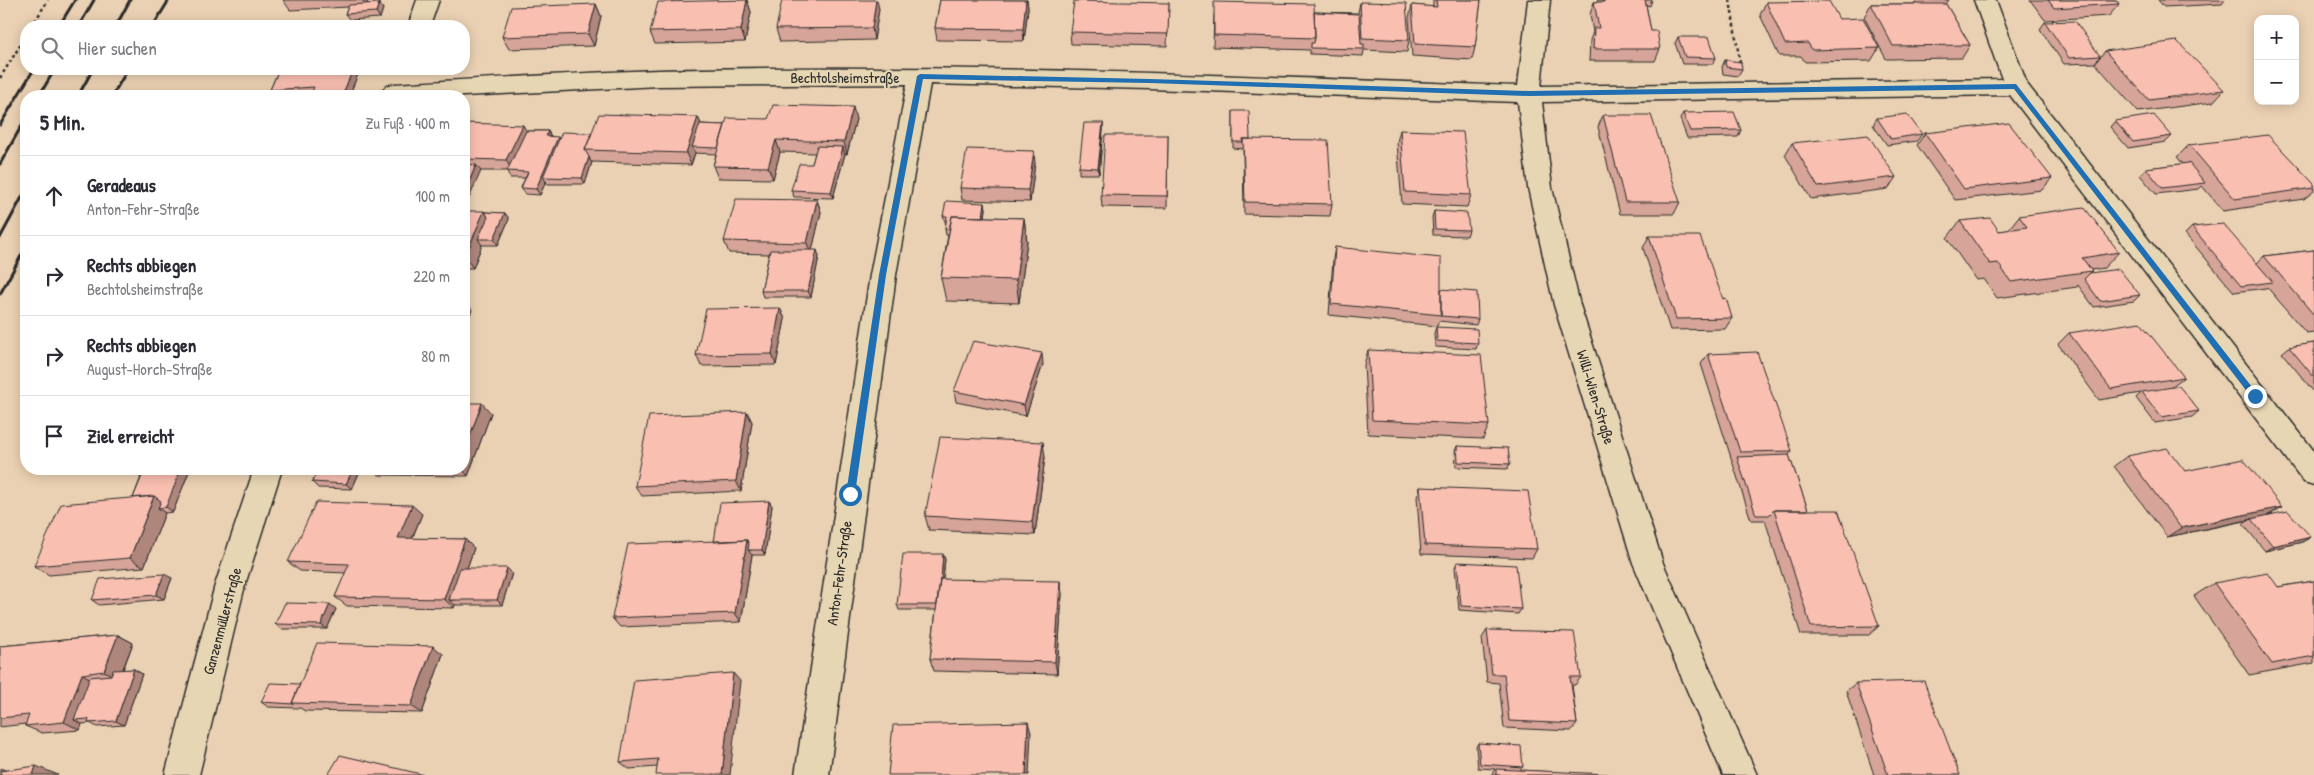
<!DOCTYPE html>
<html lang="de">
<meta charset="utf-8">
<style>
:root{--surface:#fff;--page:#f2f2f3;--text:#2b2b33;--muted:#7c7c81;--line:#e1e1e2}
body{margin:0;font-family:"Patrick Hand",sans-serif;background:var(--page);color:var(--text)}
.controls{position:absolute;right:15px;top:15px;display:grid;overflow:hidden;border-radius:10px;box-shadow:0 2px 12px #0003}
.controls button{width:45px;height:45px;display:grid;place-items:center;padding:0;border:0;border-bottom:1px solid var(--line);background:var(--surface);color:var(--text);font:25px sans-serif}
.stop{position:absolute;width:15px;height:15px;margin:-11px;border:4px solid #1f6fb2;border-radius:50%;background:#fff}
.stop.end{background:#1f6fb2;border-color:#fff;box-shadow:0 1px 5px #0008}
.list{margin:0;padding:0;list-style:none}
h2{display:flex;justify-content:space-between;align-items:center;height:65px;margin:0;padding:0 20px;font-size:21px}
h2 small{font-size:16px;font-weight:400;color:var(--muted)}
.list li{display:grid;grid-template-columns:32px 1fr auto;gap:15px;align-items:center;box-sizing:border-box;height:80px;padding:0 20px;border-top:1px solid var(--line)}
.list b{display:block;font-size:19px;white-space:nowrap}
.list p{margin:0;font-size:16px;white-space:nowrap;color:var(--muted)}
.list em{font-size:16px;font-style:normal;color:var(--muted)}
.icon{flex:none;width:28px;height:28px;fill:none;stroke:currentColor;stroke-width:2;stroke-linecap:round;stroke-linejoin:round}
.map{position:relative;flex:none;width:2314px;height:775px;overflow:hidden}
.search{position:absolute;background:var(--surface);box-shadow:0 2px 12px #0003;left:20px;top:20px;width:450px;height:55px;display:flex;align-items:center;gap:12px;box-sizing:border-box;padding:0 18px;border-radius:20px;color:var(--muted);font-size:19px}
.panel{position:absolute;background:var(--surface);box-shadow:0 2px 12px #0003;left:20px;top:90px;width:450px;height:385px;border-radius:20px}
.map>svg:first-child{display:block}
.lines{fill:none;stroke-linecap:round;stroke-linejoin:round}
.minor-casing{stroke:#2b2b2b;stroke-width:3}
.path{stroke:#2b2b2b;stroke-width:2.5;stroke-dasharray:3 3;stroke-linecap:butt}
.minor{fill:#e7d6b3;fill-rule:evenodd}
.rail{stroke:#2b2b2b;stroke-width:3}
.wall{fill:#d6a498;stroke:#2b2b2b}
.shaded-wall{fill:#ae867c;stroke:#2b2b2b}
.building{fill:#f9bfb1;stroke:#2b2b2b}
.route{fill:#1f6fb2}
.labels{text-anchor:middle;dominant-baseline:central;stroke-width:4.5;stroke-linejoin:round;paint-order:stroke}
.street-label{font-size:15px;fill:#2b2b2b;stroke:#e7d6b3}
</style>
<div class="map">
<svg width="2314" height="775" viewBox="0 0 2314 775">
<rect width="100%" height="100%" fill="#ebd1b3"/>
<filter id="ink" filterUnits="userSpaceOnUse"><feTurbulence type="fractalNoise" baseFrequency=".02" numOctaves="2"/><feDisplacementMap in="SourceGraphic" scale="10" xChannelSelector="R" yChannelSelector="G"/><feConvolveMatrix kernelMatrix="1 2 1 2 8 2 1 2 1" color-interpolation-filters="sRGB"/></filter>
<g filter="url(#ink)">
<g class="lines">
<defs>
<path id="minor" d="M417 0H439L430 26H408Z
M1528 0H1550L1541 86 2002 79 1974 0H1996L2027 84 2314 451V485L2304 482 2010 95 1542 102 1552 188 1580 305 1663 563 1757 775H1723L1633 563 1554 305 1528 188 1518 102 1150 89 930 84 896 275 829 775H795L870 275 907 84 659 86 464 96H385L382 92 386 86 394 84C482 79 571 73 659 70 946 62 1232 76 1518 86Z
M254 469H282L245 585 199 775H165L215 585Z"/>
</defs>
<!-- minor casing -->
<use href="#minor" class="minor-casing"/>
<!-- path -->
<path class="path" d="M1730 0 1740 63
M32 26 48 0
M0 78 26 36"/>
<!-- minor -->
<use href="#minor" class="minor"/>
<!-- rail -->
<path class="rail" d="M59 26 75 0
M79 26 94 0
M116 26 130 0
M153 26 169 0
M39 96 55 69
M78 96 93 69
M112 96 128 69
M0 125 34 69
M0 164 26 118
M0 238 26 190
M0 294 26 247"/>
</g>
<!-- wall -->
<path class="wall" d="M283 0H368L367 4 379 3 383 9 380 18 350 20 345 14 348 7 290 10Z
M747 0 751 12 745 42 655 44 650 32Z
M940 0H1027L1028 8 1024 41 937 40 935 28Z
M1433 0H1481L1475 47 1472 60 1412 56 1409 18 1412 5 1433 7Z
M1597 0H1652L1650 6 1646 5 1651 31 1660 49 1655 61H1589L1590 40 1593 32 1590 14 1594 2H1597Z
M1915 0H1949L1946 4 1970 45 1962 58 1886 59 1864 17 1871 4H1916Z
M2030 0H2116L2119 4 2109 16 2045 20Z
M2158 0H2225L2222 4 2164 7Z
M1360 2 1409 40 1407 52 1364 50 1363 56 1310 54V50L1213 47 1214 14 1314 12 1358 13Z
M1766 2 1839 19 1879 48 1871 61 1805 62 1801 56H1779L1760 15Z
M1169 3 1167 46 1071 44 1070 32Z
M596 4 601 16 594 46 509 49 502 37Z
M879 9 874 40 780 42 776 29Z
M2045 22 2100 56 2095 63 2064 64 2040 29Z
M1678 37 1716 58 1713 64H1682L1675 43Z
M2105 51 2224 90 2213 102 2138 112 2095 63Z
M1725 60 1742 69 1738 76 1723 74 1722 67Z
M279 69H361L359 74H358L349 96H310L311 94 275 96 270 90Z
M1233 111 1250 139 1332 204 1330 216 1244 214 1243 149 1233 148Z
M1683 113 1741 130 1738 137 1687 138 1680 119Z
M1603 115 1680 202 1674 214H1620L1598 127Z
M698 117 701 124 725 125 768 119H856L847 154H845L833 198 794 197 791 190 812 164 815 153 780 152 773 179 718 178 713 166 716 154 695 153 691 165 592 162 585 184H547L546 181 540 195 525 194 521 188 525 178H510L507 171H480L466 205H464V123L526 131H548L551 136 559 139 592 133Z
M1877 118 1922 134 1917 141 1887 145 1873 125Z
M2115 121 2172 136 2166 142 2128 148 2110 127Z
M1103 123V130L1099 174H1079V167Z
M1400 130 1471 195 1467 207 1402 204 1397 142Z
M1925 133 2052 178 2042 190 1955 200 1917 145Z
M1168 135 1167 208 1102 207 1101 195Z
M1792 143 1896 177 1888 189 1811 199 1785 155Z
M2189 145 2314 184V191L2304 199 2223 211 2202 186 2199 189 2156 194 2140 175 2146 168 2183 164 2177 157Z
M1035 163 1030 202 962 200 960 188Z
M817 200 821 212 812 250 819 256 811 297H763L761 291 769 254 729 253 724 241Z
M985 203 986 209 985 217 1024 218 1027 241 1019 303 946 301 941 278 948 235H946L945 229 946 222H945L943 216Z
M464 211 505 213 509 219 498 245H482L473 268H464Z
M1434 211 1469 230 1467 236 1433 235 1432 217Z
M2019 216 2119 252 2104 268 2091 270 2092 271 2090 273 2140 295 2134 301 2094 307 2078 285 2077 287 1997 298 1984 279 1976 280 1947 238 1960 221 1999 231 2008 230Z
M2192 227 2257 263 2264 256 2314 250V332L2306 333 2267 287 2266 288 2234 292 2185 234Z
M1649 236 1723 299 1732 318 1725 329 1670 330 1643 248Z
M1335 247 1441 289 1478 319 1476 325 1439 321 1437 326 1329 315 1333 259Z
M780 308 785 319 776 365 701 366 696 355Z
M1436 327 1478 343 1476 349 1435 347 1434 333Z
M2069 333 2184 377 2171 387 2199 411 2192 417 2155 423 2136 398 2141 393 2099 400 2058 344Z
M2314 343V392L2282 353 2289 347Z
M1368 350 1489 425 1483 439 1368 434 1364 365Z
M1708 354 1792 451 1789 455 1808 510 1879 626 1869 635H1801L1765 520H1751L1701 364Z
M1043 364 1026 416 956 402 954 391Z
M747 412 752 422 741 491 642 496 635 486Z
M491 413 468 476 379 475 373 469H464Z
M1457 446 1510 464 1507 469 1456 467 1455 451Z
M2127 456 2185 471 2282 507 2269 515 2311 537 2302 542 2265 551 2243 524 2250 520 2167 537 2114 466Z
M1045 457 1035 535 929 530 925 516Z
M134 469H190L173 512 165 513 144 567 49 575 34 566 133 498 141 477H140L133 472Z
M359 473 352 489 318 488 312 482Z
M1420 487 1537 549 1532 558 1421 554 1417 497Z
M769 501 772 506 765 555H752L741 622 620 627 612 618 714 542Z
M422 514 412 539H465L474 548 467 568 512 573 502 605H455L454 608 347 606 335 597 346 573 300 571 288 562Z
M945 559 943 579 1062 593 1057 674 934 671 930 659 936 610H899L897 605Z
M1457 562 1521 609 1518 614 1459 610 1455 567Z
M172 578 164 599 99 605 92 600Z
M2314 581V663L2249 675 2194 596 2214 583 2278 587Z
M336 609 327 629H282L275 624Z
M1487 630 1581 677 1575 685H1572L1577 724 1571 731 1504 728 1499 683 1487 682 1482 638Z
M118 635 133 643 123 670 134 669 142 674 124 725 97 727 90 723 82 724 80 730 42 733 25 726V724L0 727V646Z
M443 654 422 713 305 711 300 708 268 707 261 702 300 684Z
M740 681 657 767 629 769 620 762Z
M1856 683 1960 775H1874L1846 691Z
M1478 743 1523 767 1520 770 1609 775H1491L1495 769 1478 768 1476 747Z"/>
<!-- shaded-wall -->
<path class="shaded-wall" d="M362 0H368L366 6Z
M747 0 751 12 745 42 741 30Z
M876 0H877L879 9 874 40 872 28Z
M1026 0H1027L1028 8 1024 41 1023 29Z
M379 3 383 9 380 18 376 12Z
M596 4 601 16 594 46 588 34Z
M353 69H354L358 74 349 96H342Z
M355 69H361L359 74Z
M853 107 856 119 847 154 844 142Z
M698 117 703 129 692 147 695 153 691 165 686 153Z
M1103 123V130L1099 174 1098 168Z
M523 125 530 137 513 172 506 160Z
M548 131 551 138 546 136Z
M558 137 561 143 543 177 546 181 540 195 536 189Z
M776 140 780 152 773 179 768 167Z
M843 147 845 154 833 198 831 192Z
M1034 151 1035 163 1030 202 1028 190Z
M589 157 591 162H592L585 184 582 178Z
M476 165 481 171 466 205 464 202V194Z
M817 200 821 212 811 255 807 243Z
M985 203 986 209 981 236 980 230Z
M484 211 492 223 478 239 482 245 473 268 465 257Z
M505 213 509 219 498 245 494 239Z
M1024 218 1027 241 1019 303 1016 280Z
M817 250 819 256 811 297 808 291Z
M464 298 472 310 464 330Z
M780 308 785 319 776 365 772 354Z
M1042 353 1043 364 1026 416 1024 405Z
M482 403 491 413 468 476 462 469H464V452Z
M747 412 752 422 741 491 736 481Z
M1043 442 1045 457 1035 535 1032 522Z
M181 469H190L173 512 166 507 158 508 165 513 144 567 130 558 154 496Z
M353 469H355L359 473 352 489 346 484Z
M769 501 772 506 765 555 762 550Z
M412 505 422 514 408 548 398 538Z
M2282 507 2267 516 2167 537 2181 528Z
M2311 537 2302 542 2265 551 2273 546Z
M465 539 474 548 456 600H449L455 605 454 608 444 599Z
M747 540 752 550H748L752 555 741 622 735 613Z
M943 554 945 559 940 610 939 605Z
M507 568 512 573 502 605 497 600Z
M164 574 172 578 164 599 156 595Z
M1060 581 1062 593 1057 674 1055 662Z
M330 604 336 609 327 629 321 625Z
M118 635 133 643 119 679 104 671Z
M433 646 443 654 422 713 411 706Z
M134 669 142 674 124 725 116 721Z
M733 673 740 681 730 775H722Z
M82 674 98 682 74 720 82 724 80 730 64 722Z
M1028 722 1031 733 1029 775H1026Z
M36 766 58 775H33Z
M0 768 16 774 0 775Z"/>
<!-- building -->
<path class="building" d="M747 0 741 30 650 32 658 2Z
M782 0H876L872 28 776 29Z
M940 0H1026L1023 29 935 28Z
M1436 0H1481L1475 47 1415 44 1412 5 1437 7Z
M1603 0H1645L1651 31H1657L1660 49H1593L1594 28H1599L1594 2H1604Z
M2048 0H2116L2119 4 2054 8Z
M1074 1 1169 3 1168 34 1070 32Z
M1829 1 1839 19 1863 18 1879 48 1812 50 1808 43 1785 44 1766 2Z
M1214 2 1314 4 1315 38 1214 35Z
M1360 2 1406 3 1409 40 1362 38Z
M379 3 376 12 345 14 349 5Z
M596 4 588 34 502 37 511 7Z
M1871 4H1946L1970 45 1893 46Z
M1314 12 1359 14 1361 44H1364V49L1311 48V43H1314L1315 38Z
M2075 21 2100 56 2069 58 2045 22Z
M1678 37H1709L1716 58 1685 57Z
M2177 41 2224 90 2149 100 2105 51Z
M1725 60 1741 62 1742 69 1726 67Z
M279 69H295L297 71 339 69H353L342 96H310L314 87 270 90Z
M773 105 853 107 844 142 776 140 768 167 713 166 727 118 768 119Z
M1233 111H1249L1250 139H1243V142H1233Z
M1734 112 1741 130 1690 131 1683 113Z
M599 114 698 117 686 153 585 150Z
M1907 114 1922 134 1891 139 1877 118Z
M1603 115H1651L1680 202H1625Z
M2154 115 2172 136 2133 142 2115 121Z
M464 123 523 125 506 160 464 159Z
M1084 123H1103L1098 168 1079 167Z
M2009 123 2052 178 1964 189 1925 133Z
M700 124 725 125 718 148 692 147Z
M1400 130 1463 132 1471 195 1405 192Z
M526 131H548L546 136 558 137 536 189 521 188 528 172 507 171Z
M562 132 592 133 585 150 589 157 582 178 543 177Z
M1105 135H1168L1167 196 1101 195Z
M1868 135 1896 177 1818 187 1792 143Z
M2268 135 2314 184V188L2235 199 2189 145Z
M1243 139 1328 140 1332 204 1245 202Z
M817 146 843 147 831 192 791 190 799 164H812Z
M967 149 1034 151 1028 190 960 188Z
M2189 163 2205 183 2162 188 2146 168Z
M464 164 476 165 464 194Z
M736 199 817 200 807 243 724 241Z
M946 201 985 203 983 217 952 216 949 229H945L947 216H943Z
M2084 207 2119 252 2082 258 2092 271 2011 282 1998 263 1990 264 1960 221 1990 218 1999 231 2027 227 2019 216Z
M464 211H484L465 257H464Z
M1434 211 1467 213 1469 230 1435 229Z
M485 212 505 213 494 239H478L488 217Z
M952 216 1024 218 1016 280 941 278Z
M2223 224 2273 282 2241 286 2192 227Z
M1649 236H1700L1723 299 1726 298 1732 318 1676 319Z
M1335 247 1441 258V315L1331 304Z
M770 250H817L808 291H761Z
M2314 250V315L2264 256Z
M2119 269 2140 295 2100 301 2084 279 2090 273Z
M1441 289 1477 292 1478 319 1441 316Z
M780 308 772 354 696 355 706 309Z
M2140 322 2184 377 2111 389 2069 333Z
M1436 327 1477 329 1478 343 1437 341Z
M973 341 1042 353 1024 405 954 391Z
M2314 343V377L2289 347Z
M1368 350 1481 355 1489 425 1372 420Z
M1757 352 1792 451 1740 452 1708 354Z
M2179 386 2199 411 2161 417 2142 392Z
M464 403H482L464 452Z
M747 412 736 481 635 486 649 416Z
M940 437 1043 442 1032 522 925 516Z
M1457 446 1508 448 1510 464 1458 462Z
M2167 448 2185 471 2243 459 2282 507 2181 528 2127 456Z
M1789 455 1808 510H1774L1769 515H1756L1737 457Z
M134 469H181L166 507 158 508 161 501 154 496 133 498 144 471 133 472Z
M318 469H353L346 484 312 482Z
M1420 487 1528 491 1537 549 1425 545Z
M154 496 130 558 34 566 61 504Z
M769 501 762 550H748L749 545 747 540 714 542 720 503Z
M316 502 412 505 398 538 465 539 444 599 335 597 349 564 288 562Z
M1774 510H1838L1879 626 1811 627Z
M2288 511 2311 537 2273 546 2251 519Z
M747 540 735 613 612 618 628 544Z
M903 554H943L941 579H940L937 605H897Z
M1457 562 1516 565 1521 609 1461 606Z
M460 568H507L497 600H449Z
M2268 573 2278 587 2314 581V656L2272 664 2214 583Z
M164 574 156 595 92 600 100 579Z
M940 579 1060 581 1055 662 930 659Z
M285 603 330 604 321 625 275 624Z
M1487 630 1574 632 1581 677H1570L1577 724 1509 721 1504 674H1492Z
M118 635 104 671 82 674 64 722 25 726 29 715 0 718V646Z
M317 643 433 646 411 706 292 703Z
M134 669 116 721 88 723 89 719 74 720 90 677 111 675 113 670Z
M733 673 722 775H656L658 759 620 762 634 680Z
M1924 681 1960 775H1888L1856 683Z
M270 683 300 684 292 703 294 704 261 702Z
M1028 722 1026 775H888L893 725Z
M1478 743 1521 746 1523 767 1480 764Z
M340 755 425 775H328Z
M36 766 33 775H0V771Z
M1496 769 1608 774 1609 775H1496Z"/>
</g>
<!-- route -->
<path class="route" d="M920 74 1150 79 1529 91 2016 84 2259 396 2258 398H2252L2014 89 1529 96 1150 83 923 79 886 275 855 494 850 498 846 494 879 275 917 76Z"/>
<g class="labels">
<!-- street labels -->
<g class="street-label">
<text x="845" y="77">Bechtolsheimstraße</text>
<text transform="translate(1596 397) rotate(73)">Willi-Wien-Straße</text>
<text transform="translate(839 573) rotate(-82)">Anton-Fehr-Straße</text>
<text transform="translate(222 621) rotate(-75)">Ganzenmüllerstraße</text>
</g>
</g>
</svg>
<div class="controls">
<button>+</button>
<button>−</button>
</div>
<div class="stop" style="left:850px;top:494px"></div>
<div class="stop end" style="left:2255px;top:396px"></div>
<div class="search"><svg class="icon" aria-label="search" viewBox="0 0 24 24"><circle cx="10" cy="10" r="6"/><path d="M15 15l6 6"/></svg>Hier suchen</div>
<section class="panel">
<h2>5 Min.<small>Zu Fuß · 400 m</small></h2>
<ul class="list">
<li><svg class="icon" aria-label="ahead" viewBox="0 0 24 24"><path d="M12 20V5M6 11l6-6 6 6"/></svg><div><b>Geradeaus</b><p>Anton-Fehr-Straße</p></div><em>100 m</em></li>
<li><svg class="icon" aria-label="right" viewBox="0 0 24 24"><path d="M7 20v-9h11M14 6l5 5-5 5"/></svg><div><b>Rechts abbiegen</b><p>Bechtolsheimstraße</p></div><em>220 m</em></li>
<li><svg class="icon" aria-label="right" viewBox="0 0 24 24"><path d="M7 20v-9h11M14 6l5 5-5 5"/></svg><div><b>Rechts abbiegen</b><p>August-Horch-Straße</p></div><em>80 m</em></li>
<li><svg class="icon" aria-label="arrive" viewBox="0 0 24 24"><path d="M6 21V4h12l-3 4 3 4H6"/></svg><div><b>Ziel erreicht</b></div></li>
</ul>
</section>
</div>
